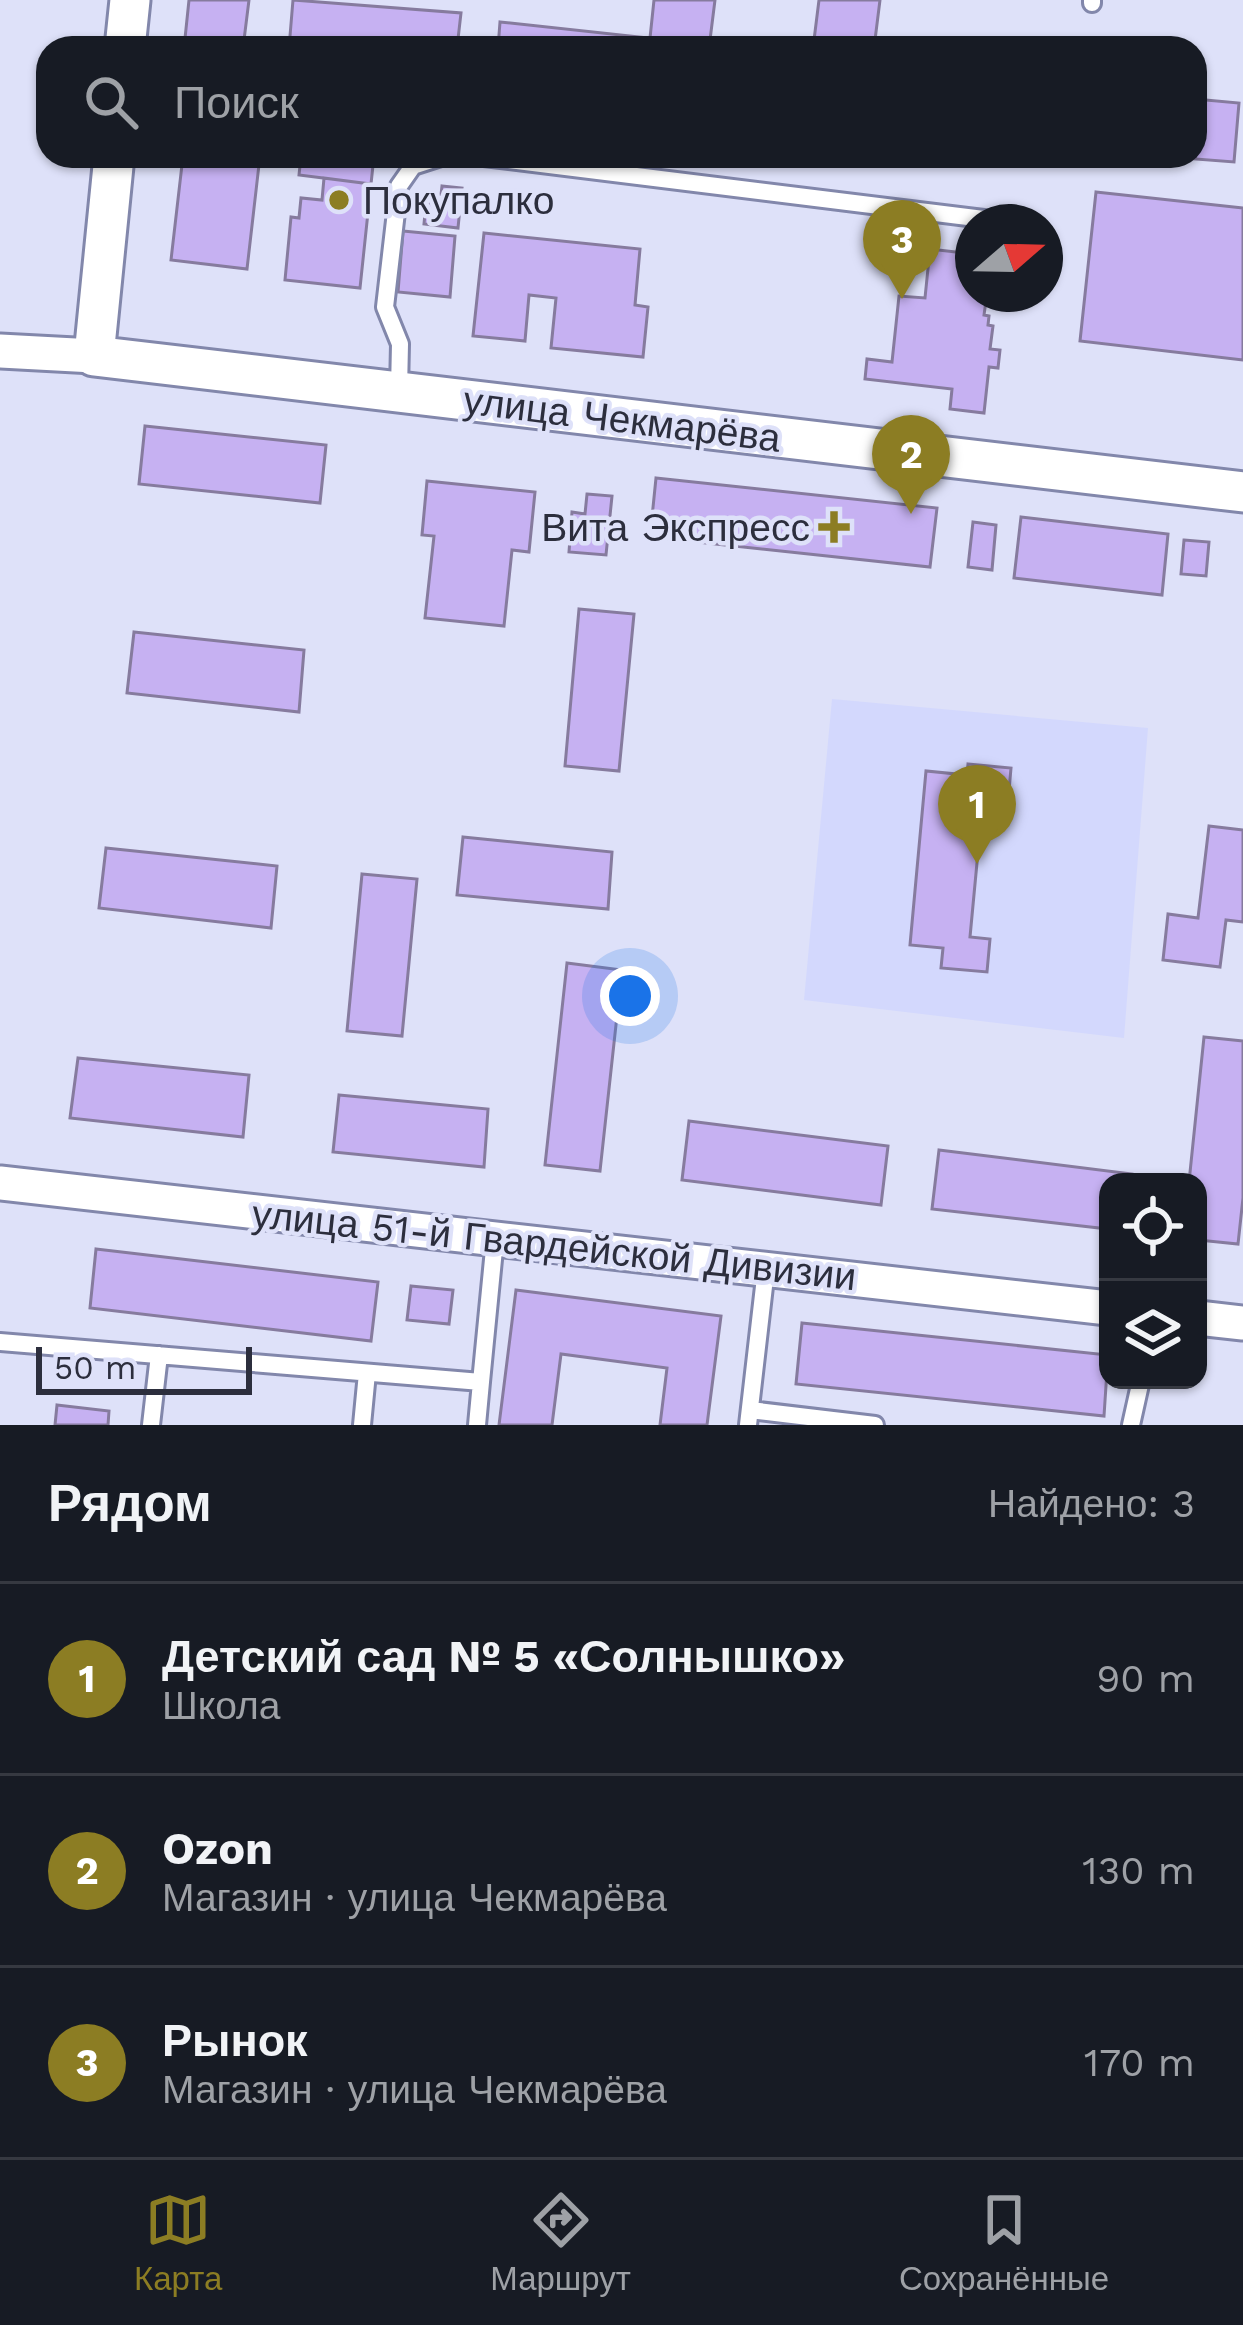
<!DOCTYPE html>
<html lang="ru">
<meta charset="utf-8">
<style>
:root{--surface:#171b24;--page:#242831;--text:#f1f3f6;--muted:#9ea1a6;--line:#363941;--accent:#8c7d23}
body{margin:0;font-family:"Work Sans",sans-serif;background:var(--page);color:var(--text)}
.controls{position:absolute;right:36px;bottom:36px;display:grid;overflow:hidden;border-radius:24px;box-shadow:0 3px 9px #0004}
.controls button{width:108px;height:108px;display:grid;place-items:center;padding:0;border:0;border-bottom:3px solid var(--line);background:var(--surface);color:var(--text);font:60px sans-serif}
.compass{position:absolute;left:955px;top:204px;width:108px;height:108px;border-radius:50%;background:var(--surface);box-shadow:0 3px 9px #0004;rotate:70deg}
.scale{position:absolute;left:36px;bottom:30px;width:216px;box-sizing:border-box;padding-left:12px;border:6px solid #2c2e3d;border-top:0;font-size:33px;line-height:42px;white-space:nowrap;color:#2c2e3d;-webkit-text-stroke:9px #dee1f9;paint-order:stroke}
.you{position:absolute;left:630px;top:996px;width:42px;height:42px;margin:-30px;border:9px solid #fff;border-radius:50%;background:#1a73e8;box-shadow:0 0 0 18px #1a73e833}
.badge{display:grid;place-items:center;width:78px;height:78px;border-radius:50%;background:var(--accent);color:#fff;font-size:39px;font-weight:700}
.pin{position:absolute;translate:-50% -99px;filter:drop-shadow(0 3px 6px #0008)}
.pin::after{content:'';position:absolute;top:63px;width:42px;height:36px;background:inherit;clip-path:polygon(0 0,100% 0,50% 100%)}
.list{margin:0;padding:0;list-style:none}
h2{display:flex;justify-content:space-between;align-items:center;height:156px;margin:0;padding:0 48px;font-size:51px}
h2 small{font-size:39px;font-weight:400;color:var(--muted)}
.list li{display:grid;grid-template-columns:78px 1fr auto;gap:36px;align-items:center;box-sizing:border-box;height:192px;padding:0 48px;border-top:3px solid var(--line)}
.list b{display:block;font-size:45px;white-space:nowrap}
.list p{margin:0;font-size:39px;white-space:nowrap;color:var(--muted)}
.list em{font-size:39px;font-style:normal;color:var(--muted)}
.icon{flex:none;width:66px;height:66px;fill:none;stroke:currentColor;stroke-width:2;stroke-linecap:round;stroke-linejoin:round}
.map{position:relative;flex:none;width:1243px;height:1425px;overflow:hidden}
.search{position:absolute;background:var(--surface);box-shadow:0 3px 9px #0004;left:36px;right:36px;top:36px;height:132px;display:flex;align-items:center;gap:30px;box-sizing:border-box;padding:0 42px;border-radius:36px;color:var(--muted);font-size:45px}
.sheet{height:732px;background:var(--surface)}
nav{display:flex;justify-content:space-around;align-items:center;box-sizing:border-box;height:168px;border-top:3px solid var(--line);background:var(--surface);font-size:33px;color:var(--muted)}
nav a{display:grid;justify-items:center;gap:6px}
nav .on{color:var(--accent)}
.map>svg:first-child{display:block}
.built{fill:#d3d8fd}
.building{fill:#c6b1f2;stroke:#867b9e;stroke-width:3}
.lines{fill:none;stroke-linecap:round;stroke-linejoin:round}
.service-casing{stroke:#8287ab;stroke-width:22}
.minor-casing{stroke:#8287ab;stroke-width:39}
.tertiary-casing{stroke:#8287ab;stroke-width:45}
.service{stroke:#fff;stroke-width:16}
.minor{stroke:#fff;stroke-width:33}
.tertiary{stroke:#fff;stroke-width:39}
.poi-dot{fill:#8c7d23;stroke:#dee1f9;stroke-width:4.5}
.labels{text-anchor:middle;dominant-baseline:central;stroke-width:9;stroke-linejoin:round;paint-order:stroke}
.poi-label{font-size:39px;fill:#2c2e3d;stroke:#dee1f9;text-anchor:start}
.street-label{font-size:39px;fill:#2c2e3d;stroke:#dee1f9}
</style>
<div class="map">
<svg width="1243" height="1425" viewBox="0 0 1243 1425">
<rect width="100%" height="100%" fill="#dee1f9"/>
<!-- built -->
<path class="built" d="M832 699 1148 728 1124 1038 804 1000Z"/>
<!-- building -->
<path class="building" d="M189 0H249L243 48H184Z
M293 0 461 13 457 48H289Z
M654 0H715L709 48H657L658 39 650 38Z
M819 0H880L874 48H813Z
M500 22 658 39 657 48H498Z
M1195 99 1239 103 1234 162 1157 156H1195Z
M183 156H260L247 269 171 260Z
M301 156H374L371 184 299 175Z
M324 178 371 184 360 288 285 280 291 217 299 218 301 198 322 200Z
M442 186 462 188 458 228 424 224 426 203 440 204Z
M1096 192 1243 208V360L1080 341Z
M403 231 455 236 450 297 398 292Z
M484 233 640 249 635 305 648 307 643 357 551 348 556 298 529 295 525 341 473 336Z
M930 249 973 254V276H970L968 287 973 288V294H987L984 315 989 316 988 325 993 326 990 349 1000 350 998 368 989 367 984 413 950 409 952 389 865 379 867 359 892 362 899 296 925 298Z
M145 426 326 445 320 503 139 484Z
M656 478 937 508 930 567 650 537Z
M427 481 535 492 529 552 512 550 504 626 425 618 434 536 422 535Z
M587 494 612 496 606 555 569 552 572 512 585 514Z
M1021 517 1168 534 1162 595 1014 578Z
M973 522 996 525 992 570 968 567Z
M1184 540 1209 542 1206 576 1181 574Z
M579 609 634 614 619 771 565 766Z
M134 632 304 650 299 712 127 693Z
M968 764 1011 768 1008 802 983 799 970 937 990 939 987 972 941 968 943 948 910 945 926 771 967 775Z
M1209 826 1243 830V922L1226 920 1220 967 1163 960 1168 914 1198 918Z
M463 837 612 852 608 909 457 895Z
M106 848 277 866 271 928 99 908Z
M362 874 417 879 402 1036 347 1031Z
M567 963 622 970 600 1171 545 1165Z
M1204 1037 1243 1041V1198L1238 1244 1198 1240V1182H1189Z
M78 1058 249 1075 243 1137 70 1118Z
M339 1095 488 1109 484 1167 333 1152Z
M689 1121 888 1146 881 1205 682 1180Z
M939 1150 1132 1174 1131 1182H1108V1229L932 1209Z
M96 1249 378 1282 371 1341 90 1308Z
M411 1286 453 1290 449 1324 407 1320Z
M516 1290 721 1316 707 1425H660L667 1368 561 1354 552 1425H499Z
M802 1323 1108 1355 1104 1416 796 1384Z
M57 1405 109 1411 108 1425H55Z"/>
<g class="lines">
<defs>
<path id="service" d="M1092 3V0
M399 390 400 344 385 307 399 186 413 166 441 157H484L1008 222
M0 1342 481 1382 495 1239
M750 1410 875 1425
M151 1425 159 1355
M362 1425 367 1373
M477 1425 481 1382
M748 1425 766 1269
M1131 1425 1141 1380"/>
<path id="minor" d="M0 351 94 356
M0 1183 1108 1308
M1198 1318 1243 1323"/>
<path id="tertiary" d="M125 48 130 0
M114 156 94 356 1243 492"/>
</defs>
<!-- service casing -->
<use href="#service" class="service-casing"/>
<!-- minor casing -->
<use href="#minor" class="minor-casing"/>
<!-- tertiary casing -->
<use href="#tertiary" class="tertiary-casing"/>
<!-- service -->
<use href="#service" class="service"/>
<!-- minor -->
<use href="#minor" class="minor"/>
<!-- tertiary -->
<use href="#tertiary" class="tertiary"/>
</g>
<!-- markers -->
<g class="poi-dot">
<circle cx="339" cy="200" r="12"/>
<path d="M828 509h12v12h12v12h-12v12h-12v-12h-12v-12h12z"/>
</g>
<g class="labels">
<!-- poi labels -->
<g class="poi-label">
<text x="363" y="200">Покупалко</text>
<text x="810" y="527" text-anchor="end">Вита Экспресс</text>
</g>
<!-- street labels -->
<g class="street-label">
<text transform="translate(622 419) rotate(7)">улица Чекмарёва</text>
<text transform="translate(554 1245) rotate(6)">улица 51-й Гвардейской Дивизии</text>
</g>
</g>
</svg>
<div class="controls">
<button><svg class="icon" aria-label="locate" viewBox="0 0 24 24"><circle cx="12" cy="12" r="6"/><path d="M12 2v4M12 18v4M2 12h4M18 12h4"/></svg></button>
<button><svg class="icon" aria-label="layers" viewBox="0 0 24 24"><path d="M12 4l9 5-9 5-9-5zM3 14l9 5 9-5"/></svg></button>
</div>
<svg class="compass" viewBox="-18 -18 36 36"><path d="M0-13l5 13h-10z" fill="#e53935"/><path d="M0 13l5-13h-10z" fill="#9ea1a6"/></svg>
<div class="scale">50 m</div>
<div class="you"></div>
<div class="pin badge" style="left:977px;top:864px">1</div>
<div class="pin badge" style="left:911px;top:514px">2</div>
<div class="pin badge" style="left:902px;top:299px">3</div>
<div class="search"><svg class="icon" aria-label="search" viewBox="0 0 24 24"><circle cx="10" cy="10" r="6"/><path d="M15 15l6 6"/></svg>Поиск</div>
</div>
<section class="sheet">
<h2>Рядом<small>Найдено: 3</small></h2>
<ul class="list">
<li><span class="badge">1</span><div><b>Детский сад № 5 «Солнышко»</b><p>Школа</p></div><em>90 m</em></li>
<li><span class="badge">2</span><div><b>Ozon</b><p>Магазин · улица Чекмарёва</p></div><em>130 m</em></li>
<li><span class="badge">3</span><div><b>Рынок</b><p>Магазин · улица Чекмарёва</p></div><em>170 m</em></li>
</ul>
</section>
<nav>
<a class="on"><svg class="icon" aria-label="map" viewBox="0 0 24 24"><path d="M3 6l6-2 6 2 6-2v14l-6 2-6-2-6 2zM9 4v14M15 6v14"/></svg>Карта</a>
<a><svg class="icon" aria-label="directions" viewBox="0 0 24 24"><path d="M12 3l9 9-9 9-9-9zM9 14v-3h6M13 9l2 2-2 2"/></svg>Маршрут</a>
<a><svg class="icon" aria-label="saved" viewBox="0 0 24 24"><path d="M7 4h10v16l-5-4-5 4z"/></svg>Сохранённые</a>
</nav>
